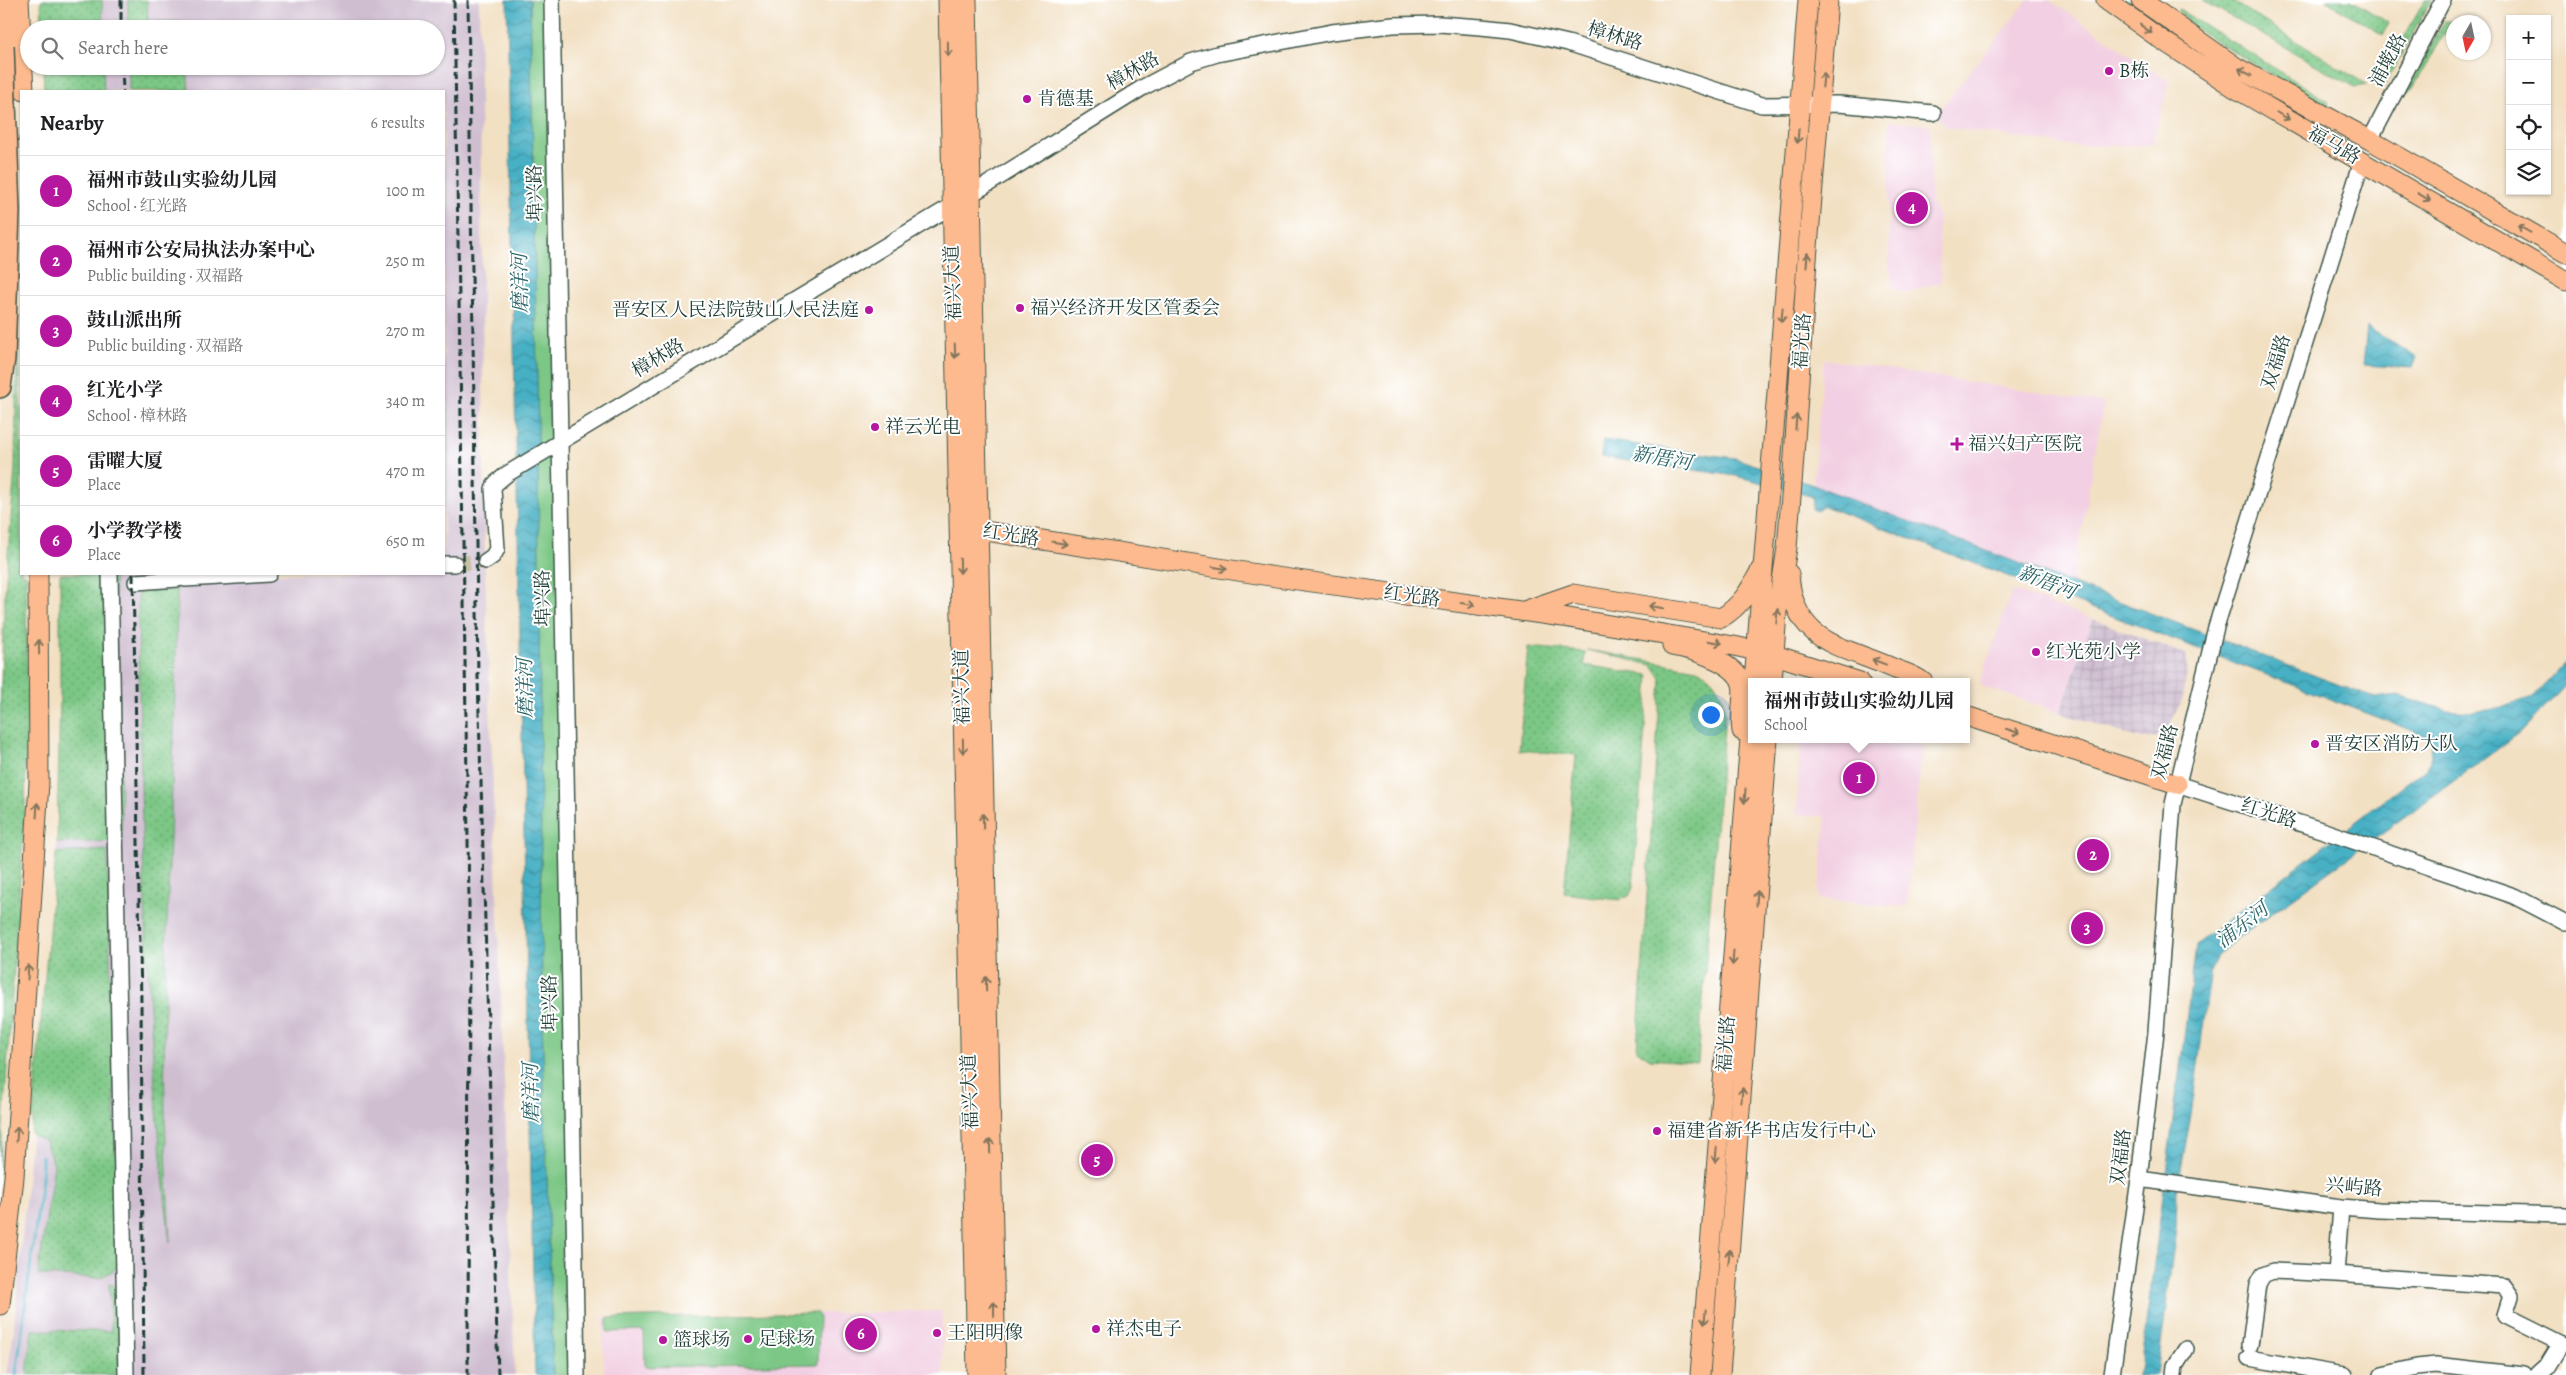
<!DOCTYPE html>
<meta charset="utf-8">
<style>
:root{--surface:#fff;--page:#f6f6f6;--text:#202124;--muted:#757577;--line:#e0e0e0;--accent:#b5179e}
body{margin:0;font-family:Alegreya,"Noto Serif SC",serif;background:var(--page);color:var(--text)}
.controls{position:absolute;right:15px;top:15px;display:grid;overflow:hidden;border-radius:0px;box-shadow:0 1px 4px #0004}
.controls button{width:45px;height:45px;display:grid;place-items:center;padding:0;border:0;border-bottom:1px solid var(--line);background:var(--surface);color:var(--text);font:25px sans-serif}
.compass{position:absolute;left:2446px;top:15px;width:45px;height:45px;border-radius:50%;background:var(--surface);box-shadow:0 1px 4px #0004;rotate:189deg}
.you{position:absolute;left:1710px;top:714px;width:18px;height:18px;margin:-12px;border:4px solid #fff;border-radius:50%;background:#1a73e8;box-shadow:0 0 0 8px #1a73e833}
.badge{display:grid;place-items:center;width:32px;height:32px;border-radius:50%;background:var(--accent);color:#fff;font-size:16px;font-weight:700}
.pin{position:absolute;translate:-50% -50%;border:2px solid #fff;box-shadow:0 1px 5px #0006}
.popup{position:absolute;left:1748px;top:678px;width:222px;height:65px;box-sizing:border-box;display:grid;place-content:center;border-radius:0px;background:var(--surface);filter:drop-shadow(0 1px 4px #0005);font-size:16px;white-space:nowrap;color:var(--muted)}
.popup b{font-size:19px;color:var(--text)}
.popup::after{content:'';position:absolute;left:50%;top:100%;margin-left:-10px;border:10px solid transparent;border-top-color:var(--surface)}
.list{margin:0;padding:0;list-style:none}
h2{display:flex;justify-content:space-between;align-items:center;height:65px;margin:0;padding:0 20px;font-size:21px}
h2 small{font-size:16px;font-weight:400;color:var(--muted)}
.list li{display:grid;grid-template-columns:32px 1fr auto;gap:15px;align-items:center;box-sizing:border-box;height:70px;padding:0 20px;border-top:1px solid var(--line)}
.list b{display:block;font-size:19px;white-space:nowrap}
.list p{margin:0;font-size:16px;white-space:nowrap;color:var(--muted)}
.list em{font-size:16px;font-style:normal;color:var(--muted)}
.icon{flex:none;width:28px;height:28px;fill:none;stroke:currentColor;stroke-width:2;stroke-linecap:round;stroke-linejoin:round}
.map{position:relative;flex:none;width:2566px;height:1375px;overflow:hidden}
.search{position:absolute;background:var(--surface);box-shadow:0 1px 4px #0004;left:20px;top:20px;width:425px;height:55px;display:flex;align-items:center;gap:12px;box-sizing:border-box;padding:0 18px;border-radius:28px;color:var(--muted);font-size:19px}
.panel{position:absolute;background:var(--surface);box-shadow:0 1px 4px #0004;left:20px;top:90px;width:425px;height:485px;border-radius:0px}
.map>svg:first-child{display:block}
.built{fill:#f2cfe2}
.industrial{fill:url(#industrial-grid)}
.railway{fill:#cfbdd0}
.grass{fill:url(#grass-dots);stroke:#4e825c}
.park{fill:#7cc785;stroke:#4e825c}
.water{fill:url(#water-waves);stroke:#32767c}
.lines{fill:none;stroke-linecap:round;stroke-linejoin:round}
.stream{stroke:#46b0c4;stroke-width:3}
.minor-tunnel{stroke:#c8bfa6;stroke-width:15;stroke-dasharray:15 8;stroke-linecap:butt}
.minor-casing{stroke:#3f5549;stroke-width:18}
.major-casing{stroke:#3f5549;stroke-width:21}
.highway-casing{stroke:#3f5549;stroke-width:24}
.minor{stroke:#fff;stroke-width:15}
.major{stroke:#fcba8e;stroke-width:19}
.highway{stroke:#fcba8e;stroke-width:21}
.rail{stroke:#1f3d34;stroke-width:3;stroke-dasharray:8 4;stroke-linecap:butt}
.highway-bridge-casing{stroke:#3f5549;stroke-width:24;stroke-linecap:butt}
.highway-bridge{stroke:#fcba8e;stroke-width:21}
.oneway{stroke:#82755c}
.poi-dot{fill:#b5179e;stroke:#fff;stroke-width:2}
.labels{text-anchor:middle;dominant-baseline:central;stroke-width:4;stroke-linejoin:round;paint-order:stroke}
.street-label{font-size:19px;fill:#1f3d34;stroke:#fff}
.poi-label{font-size:19px;fill:#1f3d34;stroke:#fff;text-anchor:start}
.water-label{font-size:20px;font-style:italic;fill:#2d6566;stroke:#fff}
</style>
<div class="map">
<svg width="2566" height="1375" viewBox="0 0 2566 1375">
<defs>
<pattern id="industrial-grid" width="8" height="8" patternUnits="userSpaceOnUse" patternTransform="scale(1.25)"><rect width="8" height="8" fill="#cfbdd0"/><path d="M0 4h8M4 0v8" fill="none" stroke="#b1a3b3"/></pattern>
<pattern id="grass-dots" width="8" height="8" patternUnits="userSpaceOnUse" patternTransform="scale(1.25)"><rect width="8" height="8" fill="#7cc785"/><path d="M2 2h.1M6 6h.1" fill="none" stroke="#65a36e" stroke-width="1.8" stroke-linecap="round"/></pattern>
<pattern id="water-waves" width="16" height="10" patternUnits="userSpaceOnUse" patternTransform="scale(1.25)"><rect width="16" height="10" fill="#46b0c4"/><path d="M0 5q4-4 8 0t8 0" fill="none" stroke="#3a90a0"/></pattern>
</defs>
<rect width="100%" height="100%" fill="#fff"/>
<filter id="ink" filterUnits="userSpaceOnUse"><feTurbulence type="fractalNoise" baseFrequency=".02" numOctaves="2"/><feDisplacementMap in="SourceGraphic" scale="10" xChannelSelector="R" yChannelSelector="G"/><feConvolveMatrix kernelMatrix="1 2 1 2 8 2 1 2 1" color-interpolation-filters="sRGB"/></filter>
<filter id="wash" filterUnits="userSpaceOnUse"><feTurbulence type="fractalNoise" baseFrequency=".0096" numOctaves="4" result="noise"/><feDisplacementMap in="SourceGraphic" scale="20" xChannelSelector="R" yChannelSelector="G"/><feGaussianBlur stdDeviation="1.12" result="paint"/><feColorMatrix in="noise" values="0 0 0 0 0 0 0 0 0 0 0 0 0 0 0 0 0 1.4 0 .05"/><feComposite in="paint" operator="in"/></filter>
<g filter="url(#wash)">
<rect width="100%" height="100%" fill="#f2e0c3"/>
<!-- built -->
<path class="built" d="M2028 0H2049L2169 81 2152 145 2074 146 1945 127 1936 114Z
M1889 121 1930 125 1931 131V201L1938 215 1941 282 1906 293 1896 290 1893 286 1889 268Z
M1824 359 2104 403 2072 584 1813 485Z
M2012 590 2093 619 2060 713 1979 685Z
M1801 739H1923L1907 907 1818 899 1826 817 1796 814Z
M942 1311 943 1375H604L603 1317Z"/>
<!-- industrial -->
<path class="industrial" d="M2093 619 2186 655 2188 668 2181 702 2166 733 2155 738 2142 739 2060 713Z"/>
<!-- railway -->
<path class="railway" d="M102 0H479L485 572 515 1375H7L14 1329 57 843 121 841 114 574H444V91H104L103 66H436V29H103Z"/>
<!-- grass -->
<path class="grass" d="M41 0H102L103 29H42Z
M128 0H147L148 21 185 22V29H128Z
M2118 0H2127L2167 29 2320 123 2318 124C2249 87 2184 43 2118 0Z
M2202 0H2230L2367 85 2355 87Z
M2325 0H2351L2389 23 2383 35Z
M2425 0H2431L2383 88 2377 85Z
M2180 10 2328 101 2329 106 2326 107 2316 102 2195 28 2177 11Z
M2445 21H2450V25L2413 87 2408 93H2405Z
M43 66H103L104 91H44Z
M129 66H187L189 91H129Z
M17 329 21 418V574H26L27 715 25 808 0 1167V708L5 591 15 469Z
M60 574H114L122 841 57 843 60 692Z
M138 590H177C176 725 168 859 165 994 163 1077 166 1160 170 1243 145 1026 140 808 138 590Z
M1528 647 1585 652 1584 665 1649 675 1633 888 1629 896 1619 900 1564 893 1576 755 1519 750Z
M1587 650 1697 669C1716 677 1723 694 1725 714L1698 1063 1650 1059 1637 1050 1661 678 1652 665Z
M107 850 119 1260 116 1269 100 1278 38 1275 54 1165 45 1141 31 1134 56 853Z
M109 1284 120 1287 119 1375H27L32 1330 111 1331Z"/>
<!-- park -->
<path class="park" d="M530 0H549L574 1375H553L542 1018 538 430Z
M817 1313 819 1317 818 1364 645 1367 644 1331 607 1332V1318Z"/>
<!-- water -->
<path class="water" d="M507 0H530L538 430 542 1018 553 1375H535Z
M2367 327 2416 357 2412 368 2363 365Z
M1603 440 1735 458 1813 485 2374 698 2398 695 2447 710 2473 712 2495 709 2533 697 2566 662V685L2520 733 2236 939 2217 956 2211 969 2192 1109 2177 1192 2176 1230 2157 1375H2136L2140 1369 2196 946 2205 937 2426 768 2432 757 2431 744 2424 735 1824 506 1817 511 1812 509 1813 497 1736 476 1601 457Z"/>
<g class="lines">
<!-- stream -->
<path class="stream" d="M16 1375 42 1179V1156"/>
</g>
</g>
<g filter="url(#ink)">
<g class="lines">
<!-- minor-tunnel -->
<path class="minor-tunnel" d="M455 564 486 561"/>
<defs>
<path id="minor" d="M552 0 577 1375
M2370 140 2443 0
M486 561 493 556 497 549 493 489 495 484 507 474 988 184 1142 88 1191 62 1217 54 1332 32 1393 25 1439 24 1481 27 1510 30 1568 43 1762 105 1839 104 1933 113
M444 564H455
M110 574 126 1375
M185 579 269 574
M136 582 178 579
M2177 784 2324 831 2514 896 2566 923
M2139 1179 2341 1207 2379 1210 2566 1215
M2336 1274 2504 1286 2511 1296 2505 1315 2561 1343 2547 1366 2537 1375
M2250 1345 2258 1284 2263 1275 2273 1271 2336 1274 2341 1207
M2249 1358 2344 1375
M2112 1375 2139 1179 2156 1032 2173 804 2216 627 2362 161
M2174 1375 2175 1366 2186 1349
M2382 1375 2417 1367 2436 1365 2523 1375"/>
<path id="major" d="M19 0 24 91
M948 0 977 1375
M967 0 996 1375
M2106 0 2159 38 2235 88 2566 281
M2141 0 2236 67 2370 140 2566 253
M966 528 1276 577 1563 617 1734 646 1775 655 1860 682
M1789 574C1794 644 1841 645 1895 669 1904 672 1916 676 1923 682
M1527 610 1573 594 1721 618C1741 606 1751 589 1761 569
M1672 646C1692 649 1736 662 1742 684 1745 696 1739 715 1742 731
M1754 682 1808 0
M1772 682 1777 612 1787 548 1793 471 1807 260 1828 0
M1966 716 2177 784
M0 1305 14 1177 39 783 38 574
M1700 1375 1752 713
M1720 1375 1768 739"/>
<path id="highway" d="M2 0 3 46
M0 387 4 358 9 211"/>
</defs>
<!-- minor casing -->
<use href="#minor" class="minor-casing"/>
<!-- major casing -->
<use href="#major" class="major-casing"/>
<!-- highway casing -->
<use href="#highway" class="highway-casing"/>
<!-- minor -->
<use href="#minor" class="minor"/>
<!-- major -->
<use href="#major" class="major"/>
<!-- highway -->
<use href="#highway" class="highway"/>
<!-- rail -->
<path class="rail" d="M121 0V29
M454 0 469 900 468 1375
M468 0 478 677 498 1375
M122 66 123 91
M133 574 141 1003 144 1375"/>
<defs>
<path id="highway-bridge" d="M3 46 9 211"/>
</defs>
<!-- highway-bridge casing -->
<use href="#highway-bridge" class="highway-bridge-casing"/>
<!-- highway-bridge -->
<use href="#highway-bridge" class="highway-bridge"/>
</g>
<!-- one-way arrows -->
<defs><path id="oneway-shaft" d="M-6 0H5M1.5-3L5.5 0L1.5 3" fill="none" stroke-width="1.6" stroke-linecap="round" stroke-linejoin="round" transform="scale(1.25)"/></defs>
<g class="oneway">
<use href="#oneway-shaft" transform="translate(2146 29) rotate(36)"/>
<use href="#oneway-shaft" transform="translate(948 49) rotate(89)"/>
<use href="#oneway-shaft" transform="translate(2245 72) rotate(-151)"/>
<use href="#oneway-shaft" transform="translate(1823 80) rotate(-85)"/>
<use href="#oneway-shaft" transform="translate(2283 116) rotate(30)"/>
<use href="#oneway-shaft" transform="translate(1798 136) rotate(95)"/>
<use href="#oneway-shaft" transform="translate(2424 197) rotate(31)"/>
<use href="#oneway-shaft" transform="translate(2524 229) rotate(-150)"/>
<use href="#oneway-shaft" transform="translate(1807 260) rotate(-86)"/>
<use href="#oneway-shaft" transform="translate(1782 315) rotate(95)"/>
<use href="#oneway-shaft" transform="translate(955 351) rotate(88)"/>
<use href="#oneway-shaft" transform="translate(1796 422) rotate(-86)"/>
<use href="#oneway-shaft" transform="translate(1060 543) rotate(9)"/>
<use href="#oneway-shaft" transform="translate(960 566) rotate(89)"/>
<use href="#oneway-shaft" transform="translate(1220 568) rotate(9)"/>
<use href="#oneway-shaft" transform="translate(1468 604) rotate(8)"/>
<use href="#oneway-shaft" transform="translate(1656 607) rotate(-171)"/>
<use href="#oneway-shaft" transform="translate(1777 616) rotate(-85)"/>
<use href="#oneway-shaft" transform="translate(1715 642) rotate(9)"/>
<use href="#oneway-shaft" transform="translate(39 647) rotate(-91)"/>
<use href="#oneway-shaft" transform="translate(1879 662) rotate(-159)"/>
<use href="#oneway-shaft" transform="translate(2013 731) rotate(18)"/>
<use href="#oneway-shaft" transform="translate(963 746) rotate(89)"/>
<use href="#oneway-shaft" transform="translate(1745 796) rotate(94)"/>
<use href="#oneway-shaft" transform="translate(37 810) rotate(-87)"/>
<use href="#oneway-shaft" transform="translate(983 821) rotate(-91)"/>
<use href="#oneway-shaft" transform="translate(1757 898) rotate(-86)"/>
<use href="#oneway-shaft" transform="translate(1733 958) rotate(94)"/>
<use href="#oneway-shaft" transform="translate(28 972) rotate(-86)"/>
<use href="#oneway-shaft" transform="translate(986 984) rotate(-91)"/>
<use href="#oneway-shaft" transform="translate(1742 1095) rotate(-85)"/>
<use href="#oneway-shaft" transform="translate(17 1134) rotate(-86)"/>
<use href="#oneway-shaft" transform="translate(990 1146) rotate(-91)"/>
<use href="#oneway-shaft" transform="translate(1716 1155) rotate(95)"/>
<use href="#oneway-shaft" transform="translate(1729 1257) rotate(-85)"/>
<use href="#oneway-shaft" transform="translate(994 1309) rotate(-91)"/>
<use href="#oneway-shaft" transform="translate(1705 1317) rotate(95)"/>
</g>
</g>
<!-- markers -->
<g class="poi-dot">
<circle cx="2109" cy="71" r="5"/>
<circle cx="1027" cy="99" r="5"/>
<circle cx="1020" cy="308" r="5"/>
<circle cx="869" cy="310" r="5"/>
<circle cx="875" cy="427" r="5"/>
<path d="M1954.5 436.5h5v5h5v5h-5v5h-5v-5h-5v-5h5z"/>
<circle cx="2036" cy="652" r="5"/>
<circle cx="2315" cy="744" r="5"/>
<circle cx="1657" cy="1131" r="5"/>
<circle cx="1096" cy="1329" r="5"/>
<circle cx="937" cy="1333" r="5"/>
<circle cx="748" cy="1339" r="5"/>
<circle cx="663" cy="1340" r="5"/>
</g>
<g class="labels">
<!-- street labels -->
<g class="street-label">
<text transform="translate(1615 36) rotate(17)">樟林路</text>
<text transform="translate(2388 60) rotate(-62)">浦墘路</text>
<text transform="translate(1133 71) rotate(-30)">樟林路</text>
<text transform="translate(2334 145) rotate(30)">福马路</text>
<text transform="translate(535 193) rotate(-91)">埠兴路</text>
<text transform="translate(953 283) rotate(-92)">福兴大道</text>
<text transform="translate(1802 341) rotate(-86)">福光路</text>
<text transform="translate(658 358) rotate(-31)">樟林路</text>
<text transform="translate(2276 362) rotate(-73)">双福路</text>
<text transform="translate(1011 535) rotate(9)">红光路</text>
<text transform="translate(1412 596) rotate(8)">红光路</text>
<text transform="translate(543 598) rotate(-91)">埠兴路</text>
<text transform="translate(962 687) rotate(-91)">福兴大道</text>
<text transform="translate(2165 752) rotate(-76)">双福路</text>
<text transform="translate(2269 813) rotate(18)">红光路</text>
<text transform="translate(550 1003) rotate(-91)">埠兴路</text>
<text transform="translate(1726 1044) rotate(-86)">福光路</text>
<text transform="translate(970 1092) rotate(-92)">福兴大道</text>
<text transform="translate(2121 1157) rotate(-83)">双福路</text>
<text transform="translate(2354 1187) rotate(5)">兴屿路</text>
</g>
<!-- poi labels -->
<g class="poi-label">
<text x="2119" y="71">B栋</text>
<text x="1037" y="99">肯德基</text>
<text x="1030" y="308">福兴经济开发区管委会</text>
<text x="859" y="310" text-anchor="end">晋安区人民法院鼓山人民法庭</text>
<text x="885" y="427">祥云光电</text>
<text x="1968" y="444">福兴妇产医院</text>
<text x="2046" y="652">红光苑小学</text>
<text x="2325" y="744">晋安区消防大队</text>
<text x="1667" y="1131">福建省新华书店发行中心</text>
<text x="1106" y="1329">祥杰电子</text>
<text x="947" y="1333">王阳明像</text>
<text x="758" y="1339">足球场</text>
<text x="673" y="1340">篮球场</text>
</g>
<!-- water labels -->
<g class="water-label">
<text transform="translate(520 283) rotate(-91)">磨洋河</text>
<text transform="translate(1662 458) rotate(10)">新厝河</text>
<text transform="translate(2047 582) rotate(21)">新厝河</text>
<text transform="translate(525 688) rotate(-91)">磨洋河</text>
<text transform="translate(2242 925) rotate(-38)">浦东河</text>
<text transform="translate(531 1093) rotate(-91)">磨洋河</text>
</g>
</g>
</svg>
<div class="controls">
<button>+</button>
<button>−</button>
<button><svg class="icon" aria-label="locate" viewBox="0 0 24 24"><circle cx="12" cy="12" r="6"/><path d="M12 2v4M12 18v4M2 12h4M18 12h4"/></svg></button>
<button><svg class="icon" aria-label="layers" viewBox="0 0 24 24"><path d="M12 4l9 5-9 5-9-5zM3 14l9 5 9-5"/></svg></button>
</div>
<svg class="compass" viewBox="-18 -18 36 36"><path d="M0-13l5 13h-10z" fill="#e53935"/><path d="M0 13l5-13h-10z" fill="#757577"/></svg>
<div class="you"></div>
<div class="pin badge" style="left:1859px;top:778px">1</div>
<div class="popup"><b>福州市鼓山实验幼儿园</b>School</div>
<div class="pin badge" style="left:2093px;top:855px">2</div>
<div class="pin badge" style="left:2087px;top:928px">3</div>
<div class="pin badge" style="left:1912px;top:208px">4</div>
<div class="pin badge" style="left:1097px;top:1160px">5</div>
<div class="pin badge" style="left:861px;top:1334px">6</div>
<div class="search"><svg class="icon" aria-label="search" viewBox="0 0 24 24"><circle cx="10" cy="10" r="6"/><path d="M15 15l6 6"/></svg>Search here</div>
<section class="panel">
<h2>Nearby<small>6 results</small></h2>
<ul class="list">
<li><span class="badge">1</span><div><b>福州市鼓山实验幼儿园</b><p>School · 红光路</p></div><em>100 m</em></li>
<li><span class="badge">2</span><div><b>福州市公安局执法办案中心</b><p>Public building · 双福路</p></div><em>250 m</em></li>
<li><span class="badge">3</span><div><b>鼓山派出所</b><p>Public building · 双福路</p></div><em>270 m</em></li>
<li><span class="badge">4</span><div><b>红光小学</b><p>School · 樟林路</p></div><em>340 m</em></li>
<li><span class="badge">5</span><div><b>雷曜大厦</b><p>Place</p></div><em>470 m</em></li>
<li><span class="badge">6</span><div><b>小学教学楼</b><p>Place</p></div><em>650 m</em></li>
</ul>
</section>
</div>
